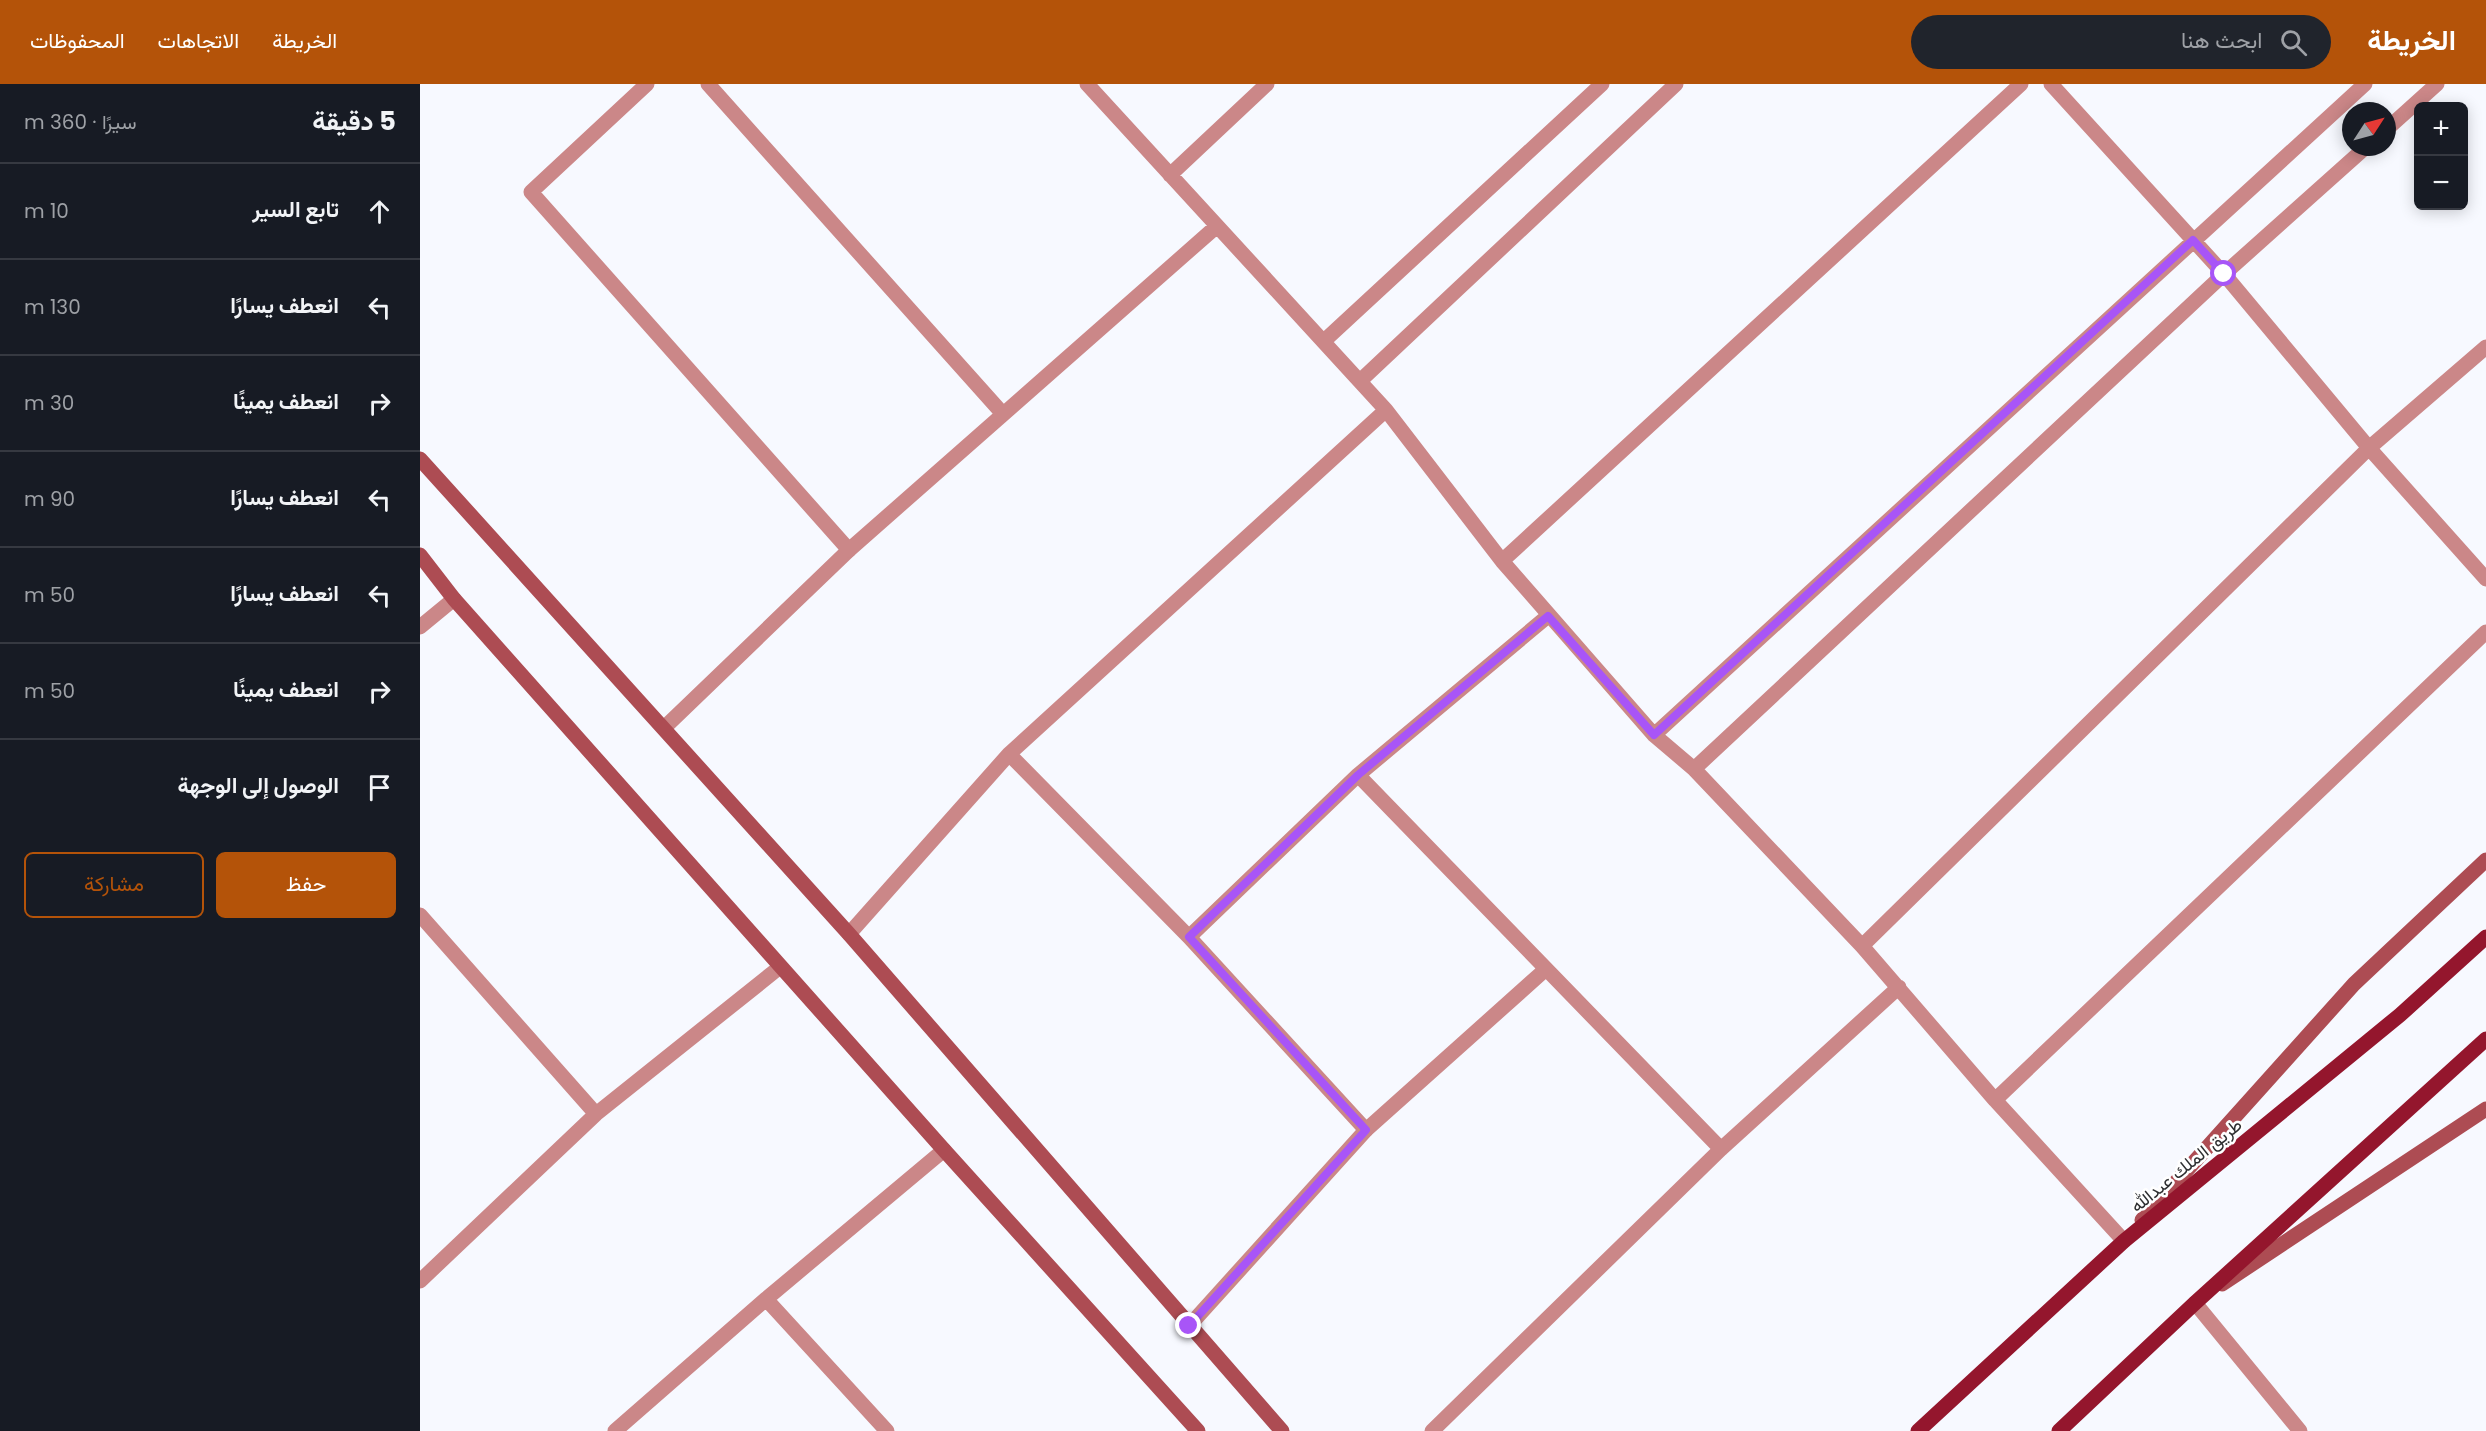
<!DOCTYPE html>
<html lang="ar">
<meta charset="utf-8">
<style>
:root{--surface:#171b24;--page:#20242c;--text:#f1f3f6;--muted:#9ea1a6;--line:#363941;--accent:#b45309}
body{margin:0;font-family:Poppins,Vazirmatn,sans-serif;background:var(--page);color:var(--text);direction:rtl}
.controls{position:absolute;right:18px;top:18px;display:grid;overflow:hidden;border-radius:9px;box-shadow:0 3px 15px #0003}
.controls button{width:54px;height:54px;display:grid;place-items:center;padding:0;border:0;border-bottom:2px solid var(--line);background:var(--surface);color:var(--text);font:30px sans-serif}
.compass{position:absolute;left:1922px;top:18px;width:54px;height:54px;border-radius:50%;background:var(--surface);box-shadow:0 3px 15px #0003;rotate:54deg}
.stop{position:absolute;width:18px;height:18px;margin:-14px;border:4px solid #a855f7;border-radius:50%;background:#fff}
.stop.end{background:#a855f7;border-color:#fff;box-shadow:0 2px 6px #0008}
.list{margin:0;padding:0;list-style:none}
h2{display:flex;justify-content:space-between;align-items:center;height:78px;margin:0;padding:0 24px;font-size:26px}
h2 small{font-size:20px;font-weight:400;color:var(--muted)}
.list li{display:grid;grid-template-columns:39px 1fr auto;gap:18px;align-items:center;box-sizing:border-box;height:96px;padding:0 24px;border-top:2px solid var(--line)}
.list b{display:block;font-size:22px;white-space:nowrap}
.list em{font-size:20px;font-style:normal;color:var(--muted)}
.actions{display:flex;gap:12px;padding:18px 24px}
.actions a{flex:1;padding:14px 0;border:2px solid var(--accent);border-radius:9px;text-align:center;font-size:21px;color:var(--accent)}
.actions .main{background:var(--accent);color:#fff}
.icon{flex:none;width:33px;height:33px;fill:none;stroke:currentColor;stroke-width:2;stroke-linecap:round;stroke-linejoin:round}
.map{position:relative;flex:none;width:2066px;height:1347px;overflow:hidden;direction:ltr}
header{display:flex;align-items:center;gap:36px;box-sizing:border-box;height:84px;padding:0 30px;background:var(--accent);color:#fff}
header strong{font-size:28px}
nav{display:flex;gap:33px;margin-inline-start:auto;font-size:21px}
.search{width:420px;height:54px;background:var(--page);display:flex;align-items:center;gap:15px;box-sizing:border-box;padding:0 21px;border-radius:33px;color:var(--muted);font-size:22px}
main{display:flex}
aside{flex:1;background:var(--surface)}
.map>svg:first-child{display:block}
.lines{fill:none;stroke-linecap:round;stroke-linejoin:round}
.lane{stroke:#cb8788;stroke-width:15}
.street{stroke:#cb8788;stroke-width:15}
.secondary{stroke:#ad4c53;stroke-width:15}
.primary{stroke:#94162d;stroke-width:15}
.route{stroke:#a855f7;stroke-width:8}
.labels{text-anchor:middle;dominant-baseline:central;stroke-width:5;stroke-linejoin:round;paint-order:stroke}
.street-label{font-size:18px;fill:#2e2f31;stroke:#fff}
</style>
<header>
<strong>الخريطة</strong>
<div class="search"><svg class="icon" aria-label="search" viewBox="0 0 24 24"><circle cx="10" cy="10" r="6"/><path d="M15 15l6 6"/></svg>ابحث هنا</div>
<nav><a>الخريطة</a><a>الاتجاهات</a><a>المحفوظات</a></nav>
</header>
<main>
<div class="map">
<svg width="2066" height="1347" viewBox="0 0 2066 1347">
<rect width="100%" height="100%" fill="#f7f9ff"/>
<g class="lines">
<!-- lane -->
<path class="lane" d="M244 644 429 466
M769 1242 946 1046"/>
<!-- street -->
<path class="street" d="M227 0 111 108 429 466 797 142
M288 0 583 330
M667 0 966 326 1082 477 1234 651 1274 685 1442 862 1575 1016 1704 1157
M1631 0 1804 190 1949 364 2066 495
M1967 45 2017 0
M750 91 847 0
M904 257 1182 0
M940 297 1256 0
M1082 477 1601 0
M0 543 34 515
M1234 651 1945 0
M589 670 769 853
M1274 685 1804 190 1946 63
M938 691 1301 1065
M0 831 176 1030
M429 850 589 670 966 326
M1442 862 1949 364 2066 263
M1126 885 946 1046 769 853 938 691 1128 532
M1575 1016 2066 548
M0 1197 176 1030 360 883
M346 1215 467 1347
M1775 1219 1880 1347
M195 1347 346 1215 524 1066
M1012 1347 1301 1065 1479 903"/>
<!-- secondary -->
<path class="secondary" d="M0 375 429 850 862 1347
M0 471 34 515 524 1066 778 1347
M1722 1136 1934 900 2066 776
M1802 1200 2066 1025"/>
<!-- primary -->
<path class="primary" d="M1498 1347 1704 1157 1980 931 2066 853
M1639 1347 1775 1219 2066 955"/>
</g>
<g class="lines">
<!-- route -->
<path class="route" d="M769 1242 946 1046 769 853 938 691 1128 532 1234 651 1773 156 1804 190"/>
</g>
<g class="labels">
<!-- street labels -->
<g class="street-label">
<text transform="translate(1766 1081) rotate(-39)">طريق الملك عبدالله</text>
</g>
</g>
</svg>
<div class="controls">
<button>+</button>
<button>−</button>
</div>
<svg class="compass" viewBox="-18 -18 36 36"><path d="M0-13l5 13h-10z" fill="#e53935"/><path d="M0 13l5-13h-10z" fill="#9ea1a6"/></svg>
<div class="stop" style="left:1804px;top:190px"></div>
<div class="stop end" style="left:769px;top:1242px"></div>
</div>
<aside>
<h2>5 دقيقة<small>سيرًا · 360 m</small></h2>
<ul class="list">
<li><svg class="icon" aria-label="ahead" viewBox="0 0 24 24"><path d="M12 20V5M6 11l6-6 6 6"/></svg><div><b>تابع السير</b></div><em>10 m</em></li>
<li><svg class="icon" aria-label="left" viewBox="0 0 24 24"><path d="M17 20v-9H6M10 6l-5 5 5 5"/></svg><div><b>انعطف يسارًا</b></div><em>130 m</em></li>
<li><svg class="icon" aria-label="right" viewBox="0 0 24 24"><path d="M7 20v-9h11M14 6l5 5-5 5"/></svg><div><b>انعطف يمينًا</b></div><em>30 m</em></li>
<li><svg class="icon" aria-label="left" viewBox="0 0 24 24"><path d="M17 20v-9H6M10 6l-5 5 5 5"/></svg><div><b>انعطف يسارًا</b></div><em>90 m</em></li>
<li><svg class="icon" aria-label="left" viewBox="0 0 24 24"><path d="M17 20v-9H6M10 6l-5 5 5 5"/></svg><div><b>انعطف يسارًا</b></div><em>50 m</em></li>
<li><svg class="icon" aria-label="right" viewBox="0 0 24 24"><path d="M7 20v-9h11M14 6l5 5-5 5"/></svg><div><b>انعطف يمينًا</b></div><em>50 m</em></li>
<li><svg class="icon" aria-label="arrive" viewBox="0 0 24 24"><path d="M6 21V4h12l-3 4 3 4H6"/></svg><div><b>الوصول إلى الوجهة</b></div></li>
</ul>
<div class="actions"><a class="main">حفظ</a><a>مشاركة</a></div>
</aside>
</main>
